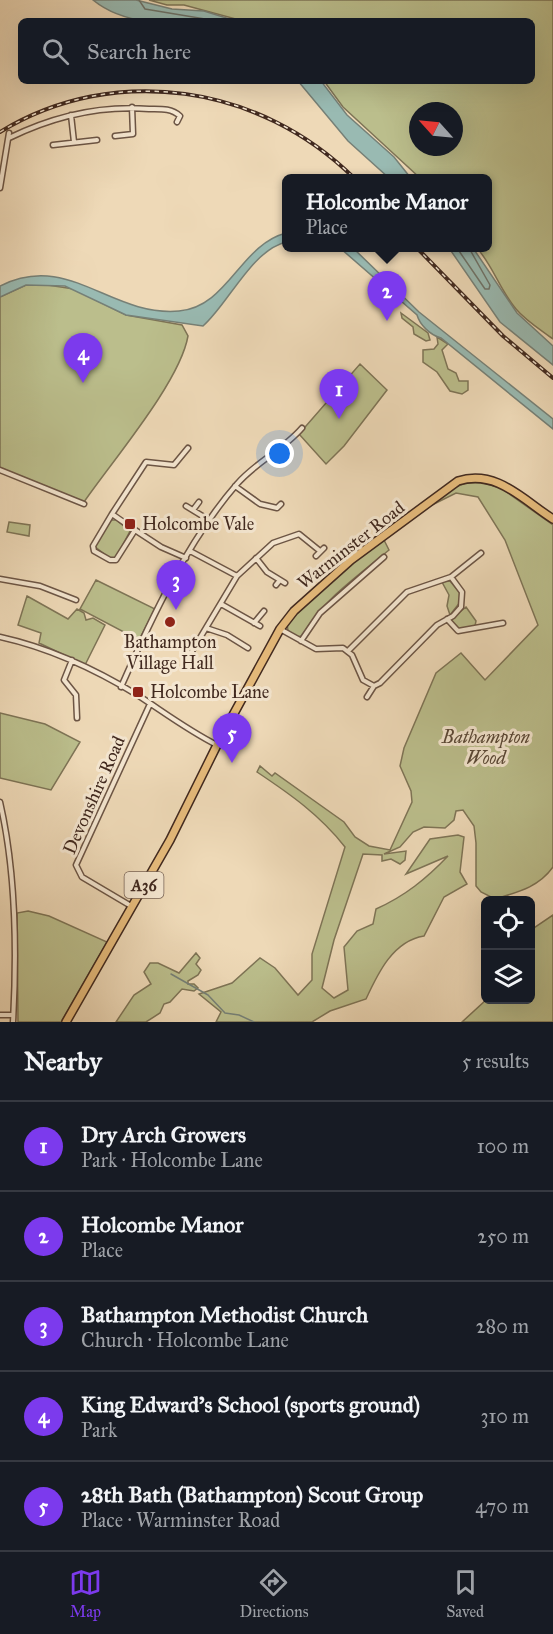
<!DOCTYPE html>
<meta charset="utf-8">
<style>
:root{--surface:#171b24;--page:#242831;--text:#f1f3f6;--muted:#9ea1a6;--line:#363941;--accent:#7c3aed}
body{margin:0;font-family:"IM FELL Great Primer",serif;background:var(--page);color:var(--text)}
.controls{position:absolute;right:18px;bottom:18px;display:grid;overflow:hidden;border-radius:9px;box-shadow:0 6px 24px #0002}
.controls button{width:54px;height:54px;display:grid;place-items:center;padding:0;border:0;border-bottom:2px solid var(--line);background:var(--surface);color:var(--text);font:30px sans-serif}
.compass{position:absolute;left:409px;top:102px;width:54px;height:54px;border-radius:50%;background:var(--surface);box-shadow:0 6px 24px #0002;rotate:297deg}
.you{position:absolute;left:280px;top:454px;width:21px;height:21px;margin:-15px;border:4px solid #fff;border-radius:50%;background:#1a73e8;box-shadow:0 0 0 9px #1a73e833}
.badge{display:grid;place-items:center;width:39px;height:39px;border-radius:50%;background:var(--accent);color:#fff;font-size:20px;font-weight:700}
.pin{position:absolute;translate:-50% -50px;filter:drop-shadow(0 2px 3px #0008)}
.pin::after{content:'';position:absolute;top:32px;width:21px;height:18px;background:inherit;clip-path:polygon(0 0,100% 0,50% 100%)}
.popup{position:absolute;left:282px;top:174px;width:210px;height:78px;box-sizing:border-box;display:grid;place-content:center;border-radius:9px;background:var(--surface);filter:drop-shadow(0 2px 4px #0005);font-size:20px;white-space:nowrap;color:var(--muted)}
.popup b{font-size:22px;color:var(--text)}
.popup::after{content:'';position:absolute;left:50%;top:100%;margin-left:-12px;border:12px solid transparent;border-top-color:var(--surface)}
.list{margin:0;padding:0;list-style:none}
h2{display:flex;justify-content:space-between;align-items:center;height:78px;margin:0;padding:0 24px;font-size:26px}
h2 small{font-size:20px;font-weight:400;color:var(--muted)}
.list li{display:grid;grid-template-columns:39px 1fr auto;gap:18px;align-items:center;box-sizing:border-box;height:90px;padding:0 24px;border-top:2px solid var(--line)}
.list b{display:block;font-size:22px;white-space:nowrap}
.list p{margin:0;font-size:20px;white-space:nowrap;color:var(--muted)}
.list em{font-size:20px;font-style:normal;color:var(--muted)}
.icon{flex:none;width:33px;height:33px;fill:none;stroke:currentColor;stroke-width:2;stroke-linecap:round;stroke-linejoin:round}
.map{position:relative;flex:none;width:553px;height:1022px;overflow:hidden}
.search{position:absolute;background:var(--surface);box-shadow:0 6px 24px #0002;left:18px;right:18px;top:18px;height:66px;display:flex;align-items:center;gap:15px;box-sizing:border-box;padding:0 21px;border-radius:9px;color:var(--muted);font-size:22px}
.sheet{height:528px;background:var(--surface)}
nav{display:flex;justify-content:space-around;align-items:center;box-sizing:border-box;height:84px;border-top:2px solid var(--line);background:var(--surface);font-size:16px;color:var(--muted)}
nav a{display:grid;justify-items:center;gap:3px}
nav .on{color:var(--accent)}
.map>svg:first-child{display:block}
.green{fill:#bbbe8c;stroke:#7e7456;stroke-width:1.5;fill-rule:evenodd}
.water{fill:#99bab2;stroke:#768077;stroke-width:1.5}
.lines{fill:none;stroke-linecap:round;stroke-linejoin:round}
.shore{stroke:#6d7268;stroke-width:1.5}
.stream{stroke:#768077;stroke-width:1.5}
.minor-casing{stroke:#6c5545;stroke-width:7}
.trunk-casing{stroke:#41291f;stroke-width:10}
.minor{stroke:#f4e6d0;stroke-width:4}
.trunk{stroke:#e7bc7c;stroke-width:7}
.rail-casing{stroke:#41291f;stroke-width:4}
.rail{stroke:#f4e6d0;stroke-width:1.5;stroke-dasharray:4.5;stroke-linecap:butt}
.poi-dot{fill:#8f2418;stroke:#f4e6d0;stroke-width:2}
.labels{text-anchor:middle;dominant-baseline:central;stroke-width:6;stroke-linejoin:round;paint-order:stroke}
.shield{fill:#f4e6d0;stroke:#776254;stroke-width:1.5}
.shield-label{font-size:16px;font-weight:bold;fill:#41291f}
.poi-label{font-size:18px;fill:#41291f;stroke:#f4e6d0;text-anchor:start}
.street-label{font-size:18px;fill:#41291f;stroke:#f4e6d0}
.park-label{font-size:18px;font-style:italic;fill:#594735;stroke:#f4e6d0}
</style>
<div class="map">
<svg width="553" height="1022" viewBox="0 0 553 1022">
<rect width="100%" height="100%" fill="#eed9b7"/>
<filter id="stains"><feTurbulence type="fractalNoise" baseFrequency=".00333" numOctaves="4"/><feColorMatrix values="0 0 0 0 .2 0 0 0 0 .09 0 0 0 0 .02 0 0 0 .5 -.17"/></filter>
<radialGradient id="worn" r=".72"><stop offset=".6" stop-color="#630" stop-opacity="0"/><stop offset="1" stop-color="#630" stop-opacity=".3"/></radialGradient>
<!-- green -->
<path class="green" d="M149 0H553V339C541 330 526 321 516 309 500 290 493 266 477 248H488V178H420L343 107 324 81H532V21H243L184 5H167ZM418 111H454V147H418Z
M41 284 74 289 126 315 182 325 188 336C180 382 113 460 84 502L0 470V297L26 285Z
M401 313 428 333 430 340 426 341 414 334 413 327 402 318Z
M437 337 448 344 442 350 448 369 456 373 459 381H468V390L462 394 450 391 437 372 423 362V350L434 349 438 344Z
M360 364 387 390 344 446 326 464 299 434Z
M473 480 501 488 553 525V867C539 887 518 892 495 899L481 892 476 886V843L474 826 463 810 456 811 454 820 445 828 424 827 413 832 400 847 384 854 406 851 405 860 400 864 391 859 382 861V855L363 854 334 940 322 988 334 998 348 990 344 947 357 931 373 924 376 909C405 896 426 879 448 856L406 874 430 839 458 835 464 837 460 872 467 884 444 897 424 936C393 941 378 973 366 999L330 1011 312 1022H216L221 1012 199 994 232 983 260 958 275 968 298 995 312 980V954L345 847C320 815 290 794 257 772L260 766 272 776 275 773 344 822 355 837 369 846 390 850 412 802 411 791 400 766 404 748 436 673 461 653 485 680 538 625 505 540 478 497 456 493 432 505 448 490Z
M111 520H116L130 531 116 558 111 559 94 546Z
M9 522 30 525 29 536 7 532Z
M384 540 389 550C358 576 322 600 302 636L297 637 288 631 287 623 296 613 357 557Z
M96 580 155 609 139 640 80 609Z
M450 581 460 593 461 601 450 615 447 606 449 595 442 582Z
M27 596 68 619 77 609 84 613 86 620 93 618 105 625 85 665 39 643 41 633 18 625Z
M466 607 476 621 475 626 458 629 453 627 451 619Z
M0 713 45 724 80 742 51 790 0 778Z
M28 911 49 916 107 942 61 1022H18L17 913Z
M553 915V1022H462L486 1000 530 999 531 930Z
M196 953 200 958 196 964 201 970 198 975 188 981V984H194L198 988 194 991 182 989 170 1002 164 1004 160 1013 146 1022H116L134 995 151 984 144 972 150 963H158L179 973Z"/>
<!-- water -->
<path class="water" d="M93 0H136L172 9 204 11 236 21C189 21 132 32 93 0Z
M298 81H321L347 115 394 157 410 177 416 178H389L348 141Z
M286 233V242C251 251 229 303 203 326L126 315 65 286 26 285 0 297V286C69 251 110 317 179 311 228 307 240 245 286 233Z
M340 248H353L419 312 553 419V429L441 338C430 335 420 325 417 315Z
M449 248H473L517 313 553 346V365L500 322Z"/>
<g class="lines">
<!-- shore -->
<path class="shore" d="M139 0 145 9 217 21
M457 248 485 289H489L490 285 469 248"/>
<!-- stream -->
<path class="stream" d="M171 974 208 995 225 1013 239 1015 254 1022"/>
<defs>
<path id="minor" d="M71 115 74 142
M115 136 133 134 132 107
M9 138C54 116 99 105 149 109 161 109 171 108 180 116L177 122
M53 145 97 140
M0 188 9 133
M0 470 84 504
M235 486 260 504 277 508 281 504
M186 506 209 520
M193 510 199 502
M112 514 135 530 116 560H110L94 551 93 546Z
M112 514 146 462 174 465 188 448
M135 530 161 547 186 558
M316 556 324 548
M256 558 267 572 285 583
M237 576 273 543 299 534 320 551
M451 577 481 553
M0 579 40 586 76 600
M276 585 280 580
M221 604 260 626
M447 619 458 631 503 623
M254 623 264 611
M206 628 227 635 248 648
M280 629 316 649 343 648 352 655 363 680 374 686 380 683 437 625 453 616 461 607 462 592 451 577 407 592 348 651
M0 637C50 648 95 669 139 696 165 713 189 731 217 745
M301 641 320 613 384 557
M188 658 237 576 190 551
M72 660 64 680 76 695 77 718
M121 687C151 619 188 540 237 484 256 462 283 450 302 428
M367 697 374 686
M0 802C16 872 17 950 13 1022
M131 906 82 877 76 865 150 704
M0 1015H13"/>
<path id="trunk" d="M66 1022 170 840 220 739 280 629 294 611 351 560 458 481C497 469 523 500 553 519"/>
</defs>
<!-- minor casing -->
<use href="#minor" class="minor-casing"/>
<!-- trunk casing -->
<use href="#trunk" class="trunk-casing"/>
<!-- minor -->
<use href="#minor" class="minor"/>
<!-- trunk -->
<use href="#trunk" class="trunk"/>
<defs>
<path id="rail" d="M0 132C115 62 260 85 354 178
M417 248 503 336 553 378"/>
</defs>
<!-- rail casing -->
<use href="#rail" class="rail-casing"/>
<!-- rail -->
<use href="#rail" class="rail"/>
</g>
<!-- markers -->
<g class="poi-dot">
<rect x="124" y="518" width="12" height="12" rx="3"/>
<circle cx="170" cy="622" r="6"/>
<rect x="132" y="686" width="12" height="12" rx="3"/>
</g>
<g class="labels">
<!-- shield labels -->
<rect class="shield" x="124.5" y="872" width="39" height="26" rx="4.5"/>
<g class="shield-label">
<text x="144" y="885">A36</text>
</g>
<!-- poi labels -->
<g class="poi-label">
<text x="142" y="524">Holcombe Vale</text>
<text x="170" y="642" text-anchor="middle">Bathampton<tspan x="170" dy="21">Village Hall</tspan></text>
<text x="150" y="692">Holcombe Lane</text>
</g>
<!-- street labels -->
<g class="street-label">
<text transform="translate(351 545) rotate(-38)">Warminster Road</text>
<text transform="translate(94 795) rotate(-66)">Devonshire Road</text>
</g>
<!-- park labels -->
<g class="park-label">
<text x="486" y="737">Bathampton<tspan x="486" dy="21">Wood</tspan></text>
</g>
</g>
<rect width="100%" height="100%" filter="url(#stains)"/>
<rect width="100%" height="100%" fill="url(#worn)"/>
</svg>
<div class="controls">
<button><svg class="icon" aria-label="locate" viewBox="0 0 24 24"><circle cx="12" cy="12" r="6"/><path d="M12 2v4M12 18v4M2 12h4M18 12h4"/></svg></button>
<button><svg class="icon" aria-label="layers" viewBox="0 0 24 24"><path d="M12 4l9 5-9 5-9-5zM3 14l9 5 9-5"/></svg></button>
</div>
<svg class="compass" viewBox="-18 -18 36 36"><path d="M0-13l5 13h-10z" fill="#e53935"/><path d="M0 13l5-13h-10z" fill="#9ea1a6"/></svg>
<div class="you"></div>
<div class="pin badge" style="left:339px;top:419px">1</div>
<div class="pin badge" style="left:387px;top:321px">2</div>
<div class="popup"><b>Holcombe Manor</b>Place</div>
<div class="pin badge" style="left:176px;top:610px">3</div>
<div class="pin badge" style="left:83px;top:383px">4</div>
<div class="pin badge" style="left:232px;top:763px">5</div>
<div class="search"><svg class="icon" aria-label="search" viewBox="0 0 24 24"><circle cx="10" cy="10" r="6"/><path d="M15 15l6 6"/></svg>Search here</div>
</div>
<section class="sheet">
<h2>Nearby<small>5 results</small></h2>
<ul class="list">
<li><span class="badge">1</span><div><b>Dry Arch Growers</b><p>Park · Holcombe Lane</p></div><em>100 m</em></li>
<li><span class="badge">2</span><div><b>Holcombe Manor</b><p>Place</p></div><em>250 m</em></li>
<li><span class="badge">3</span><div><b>Bathampton Methodist Church</b><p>Church · Holcombe Lane</p></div><em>280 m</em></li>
<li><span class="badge">4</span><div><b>King Edward's School (sports ground)</b><p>Park</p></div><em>310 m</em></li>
<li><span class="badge">5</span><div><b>28th Bath (Bathampton) Scout Group</b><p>Place · Warminster Road</p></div><em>470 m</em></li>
</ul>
</section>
<nav>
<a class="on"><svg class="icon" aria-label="map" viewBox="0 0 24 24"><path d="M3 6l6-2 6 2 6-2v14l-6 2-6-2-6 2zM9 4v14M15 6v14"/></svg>Map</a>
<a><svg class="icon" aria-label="directions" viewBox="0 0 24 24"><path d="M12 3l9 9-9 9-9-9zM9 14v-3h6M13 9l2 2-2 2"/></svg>Directions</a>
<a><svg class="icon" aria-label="saved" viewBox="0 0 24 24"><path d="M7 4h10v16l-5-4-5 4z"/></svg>Saved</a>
</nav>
